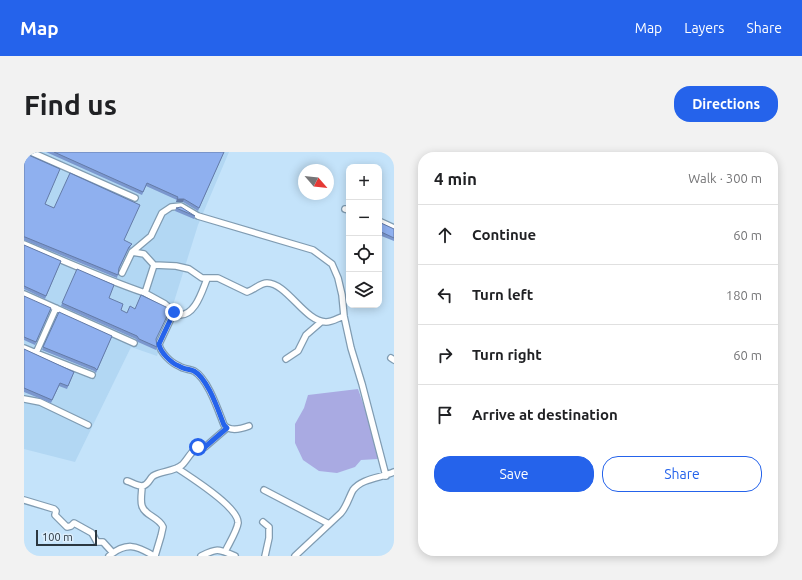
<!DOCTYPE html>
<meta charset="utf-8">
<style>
:root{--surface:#fff;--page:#f2f2f2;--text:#202124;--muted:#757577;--line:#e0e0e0;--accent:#2563eb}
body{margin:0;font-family:Ubuntu,sans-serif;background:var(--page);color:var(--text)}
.controls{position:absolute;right:12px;top:12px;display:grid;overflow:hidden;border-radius:8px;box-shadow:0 2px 10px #0003}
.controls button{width:36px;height:36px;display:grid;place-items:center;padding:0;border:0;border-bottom:1px solid var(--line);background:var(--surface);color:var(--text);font:20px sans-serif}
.compass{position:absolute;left:274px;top:12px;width:36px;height:36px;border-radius:50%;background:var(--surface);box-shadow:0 2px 10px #0003;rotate:118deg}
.scale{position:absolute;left:12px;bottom:10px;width:61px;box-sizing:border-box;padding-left:4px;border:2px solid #2b3740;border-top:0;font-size:11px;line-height:14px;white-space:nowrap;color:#2b3740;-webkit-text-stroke:3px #dceefc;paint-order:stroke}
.stop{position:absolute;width:12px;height:12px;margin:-9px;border:3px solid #2563eb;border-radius:50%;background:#fff}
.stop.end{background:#2563eb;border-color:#fff;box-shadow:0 1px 4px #0008}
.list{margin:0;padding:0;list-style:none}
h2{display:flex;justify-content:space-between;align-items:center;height:52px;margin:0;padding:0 16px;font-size:17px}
h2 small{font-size:13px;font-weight:400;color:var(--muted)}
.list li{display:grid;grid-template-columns:26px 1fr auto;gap:12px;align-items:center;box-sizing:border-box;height:60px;padding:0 16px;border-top:1px solid var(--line)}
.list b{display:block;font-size:15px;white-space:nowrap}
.list em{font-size:13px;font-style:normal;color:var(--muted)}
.actions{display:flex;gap:8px;padding:12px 16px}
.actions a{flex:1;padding:9px 0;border:1px solid var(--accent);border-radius:16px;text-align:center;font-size:14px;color:var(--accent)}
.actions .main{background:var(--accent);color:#fff}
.icon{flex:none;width:22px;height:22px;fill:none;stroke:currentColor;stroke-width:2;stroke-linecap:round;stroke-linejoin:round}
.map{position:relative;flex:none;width:370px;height:404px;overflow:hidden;border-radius:16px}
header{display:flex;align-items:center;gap:24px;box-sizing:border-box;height:56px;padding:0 20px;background:var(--accent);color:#fff}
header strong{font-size:19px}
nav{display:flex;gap:22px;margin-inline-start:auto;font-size:14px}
.intro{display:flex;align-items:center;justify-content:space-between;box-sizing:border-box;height:96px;padding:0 24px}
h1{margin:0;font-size:28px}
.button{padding:10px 18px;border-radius:16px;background:var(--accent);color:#fff;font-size:14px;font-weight:700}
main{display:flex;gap:24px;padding:0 24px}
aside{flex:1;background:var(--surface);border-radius:16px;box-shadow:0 2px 10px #0003}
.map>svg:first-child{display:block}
.built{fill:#b2d7f3}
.green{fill:#a9aae2}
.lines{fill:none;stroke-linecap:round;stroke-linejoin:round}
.stream{stroke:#398a8e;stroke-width:1}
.minor-casing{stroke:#809cb2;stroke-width:8}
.minor{stroke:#fff;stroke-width:5.5}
.wall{fill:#7b97ce}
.shaded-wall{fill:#647ba7}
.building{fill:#8fb0ef;stroke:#647ba7}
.route{stroke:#2563eb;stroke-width:5}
</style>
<header>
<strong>Map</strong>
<nav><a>Map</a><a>Layers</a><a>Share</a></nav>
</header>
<div class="intro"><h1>Find us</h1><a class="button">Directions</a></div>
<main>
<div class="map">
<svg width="370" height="404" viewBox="0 0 370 404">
<rect width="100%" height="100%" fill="#c4e3fa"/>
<!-- built -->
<path class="built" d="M0 0H205L174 73 133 204 107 195 51 310 0 297Z"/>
<!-- green -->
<path class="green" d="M334 237 344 265 354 307 337 308 331 315 313 321 295 319 279 308 271 291V272L280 256 284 243Z"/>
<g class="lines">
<!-- stream -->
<path class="stream" d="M369 0 370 1"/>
<defs>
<path id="minor" d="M7 0 111 46
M321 57 325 58
M355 69 370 76
M0 92C40 109 80 127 121 141L130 113
M108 100 120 102 130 113 152 114 165 117 178 126H194L223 140C230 138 236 131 243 131 263 131 281 170 302 170 308 170 314 166 320 164
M98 121 108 100 127 84 138 61 147 55 157 54 174 64 289 98 308 112 314 126 318 143 320 164 327 196 338 232 362 324
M121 141 141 152 154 163C171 165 178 139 183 127
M0 142 110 191
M150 160 135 192C136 200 147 211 155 214 159 217 165 217 170 219 184 227 194 258 200 273 206 280 217 277 225 274
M0 196 12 201 32 156
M12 201 68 223
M367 206 370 208
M262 207 274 199 282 183 297 170
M0 247 16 250 64 273
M153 316C166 325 215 355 214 371 213 379 204 393 201 400
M103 329C107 330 113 334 118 334 125 333 125 327 129 324 137 319 149 320 158 313 165 306 170 292 181 295L203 276
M118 334C118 340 116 348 118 354 121 364 135 365 139 375L137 384 131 404
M240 338 305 372
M0 348 30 357 32 359 31 363 43 375 47 374 50 371 68 381 73 390H79L89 401
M239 370 245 375V386L241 404
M85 404C102 390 112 393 130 404
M177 404C194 396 194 397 211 404
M271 404 317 361C323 354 325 345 329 338 338 326 357 326 370 320"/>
</defs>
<!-- minor casing -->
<use href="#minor" class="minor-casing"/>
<!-- minor -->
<use href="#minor" class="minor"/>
</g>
<!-- wall -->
<path class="wall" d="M22 0H200L174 59 159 50H152L153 48 122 34 118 43Z
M0 1 21 52 100 88 107 95 104 98 95 117 93 126 0 88Z
M152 56 171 64 170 67 151 59Z
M355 70 370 77V89L355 83Z
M0 93 37 109 21 147 0 137Z
M0 144 26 159 11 193 0 188Z
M38 151 97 158 132 188 133 195 132 198 114 190 112 187 37 154Z
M88 184 72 221 70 219 18 198 19 195Z
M0 197 50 220 43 237 35 234 27 251 0 240Z"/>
<!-- shaded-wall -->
<path class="shaded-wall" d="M153 47H160L159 50H152Z"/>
<!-- building -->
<path class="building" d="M30 0H200L175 56 160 47H153L154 45 123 31 119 40Z
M0 1 36 17 21 52 30 56 46 21 116 53 100 88 108 92 105 95 95 116 94 123 1 85H0Z
M157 55 171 64 152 56Z
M355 70 370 77V86L355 79Z
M0 93 37 109 22 144 0 134Z
M53 117 90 133 85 146 99 152 97 158 103 161 106 154 111 157 117 143 142 155 146 158 132 187 133 195 115 187 113 184 38 151Z
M0 144 27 156 12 190 0 185Z
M35 160 88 184 73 218 71 216 19 195Z
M0 197 50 220 44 234 36 231 28 248 0 236Z"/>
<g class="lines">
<!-- route -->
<path class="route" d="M150 160 135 192C136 200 147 211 155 214 159 217 165 217 170 219 184 227 194 258 200 273L203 276 181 295H174"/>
</g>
</svg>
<div class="controls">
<button>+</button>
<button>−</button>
<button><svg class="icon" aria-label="locate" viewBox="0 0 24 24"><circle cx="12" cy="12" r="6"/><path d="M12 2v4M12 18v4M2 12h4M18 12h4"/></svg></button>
<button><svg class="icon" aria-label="layers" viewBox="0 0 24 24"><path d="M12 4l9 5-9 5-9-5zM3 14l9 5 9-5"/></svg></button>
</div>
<svg class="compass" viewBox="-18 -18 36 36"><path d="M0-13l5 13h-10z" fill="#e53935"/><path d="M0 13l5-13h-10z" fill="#757577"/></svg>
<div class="scale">100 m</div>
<div class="stop" style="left:174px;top:295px"></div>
<div class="stop end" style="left:150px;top:160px"></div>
</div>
<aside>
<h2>4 min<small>Walk · 300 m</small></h2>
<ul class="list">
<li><svg class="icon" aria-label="ahead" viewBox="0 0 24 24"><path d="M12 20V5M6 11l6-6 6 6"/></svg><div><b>Continue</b></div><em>60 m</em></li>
<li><svg class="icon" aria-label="left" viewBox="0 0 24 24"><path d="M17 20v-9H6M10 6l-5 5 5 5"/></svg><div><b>Turn left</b></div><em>180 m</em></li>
<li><svg class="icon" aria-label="right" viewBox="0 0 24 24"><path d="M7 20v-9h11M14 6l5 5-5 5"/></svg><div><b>Turn right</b></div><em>60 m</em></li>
<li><svg class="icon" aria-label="arrive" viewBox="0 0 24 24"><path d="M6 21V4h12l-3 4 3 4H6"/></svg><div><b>Arrive at destination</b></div></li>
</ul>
<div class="actions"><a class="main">Save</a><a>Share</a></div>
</aside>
</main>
